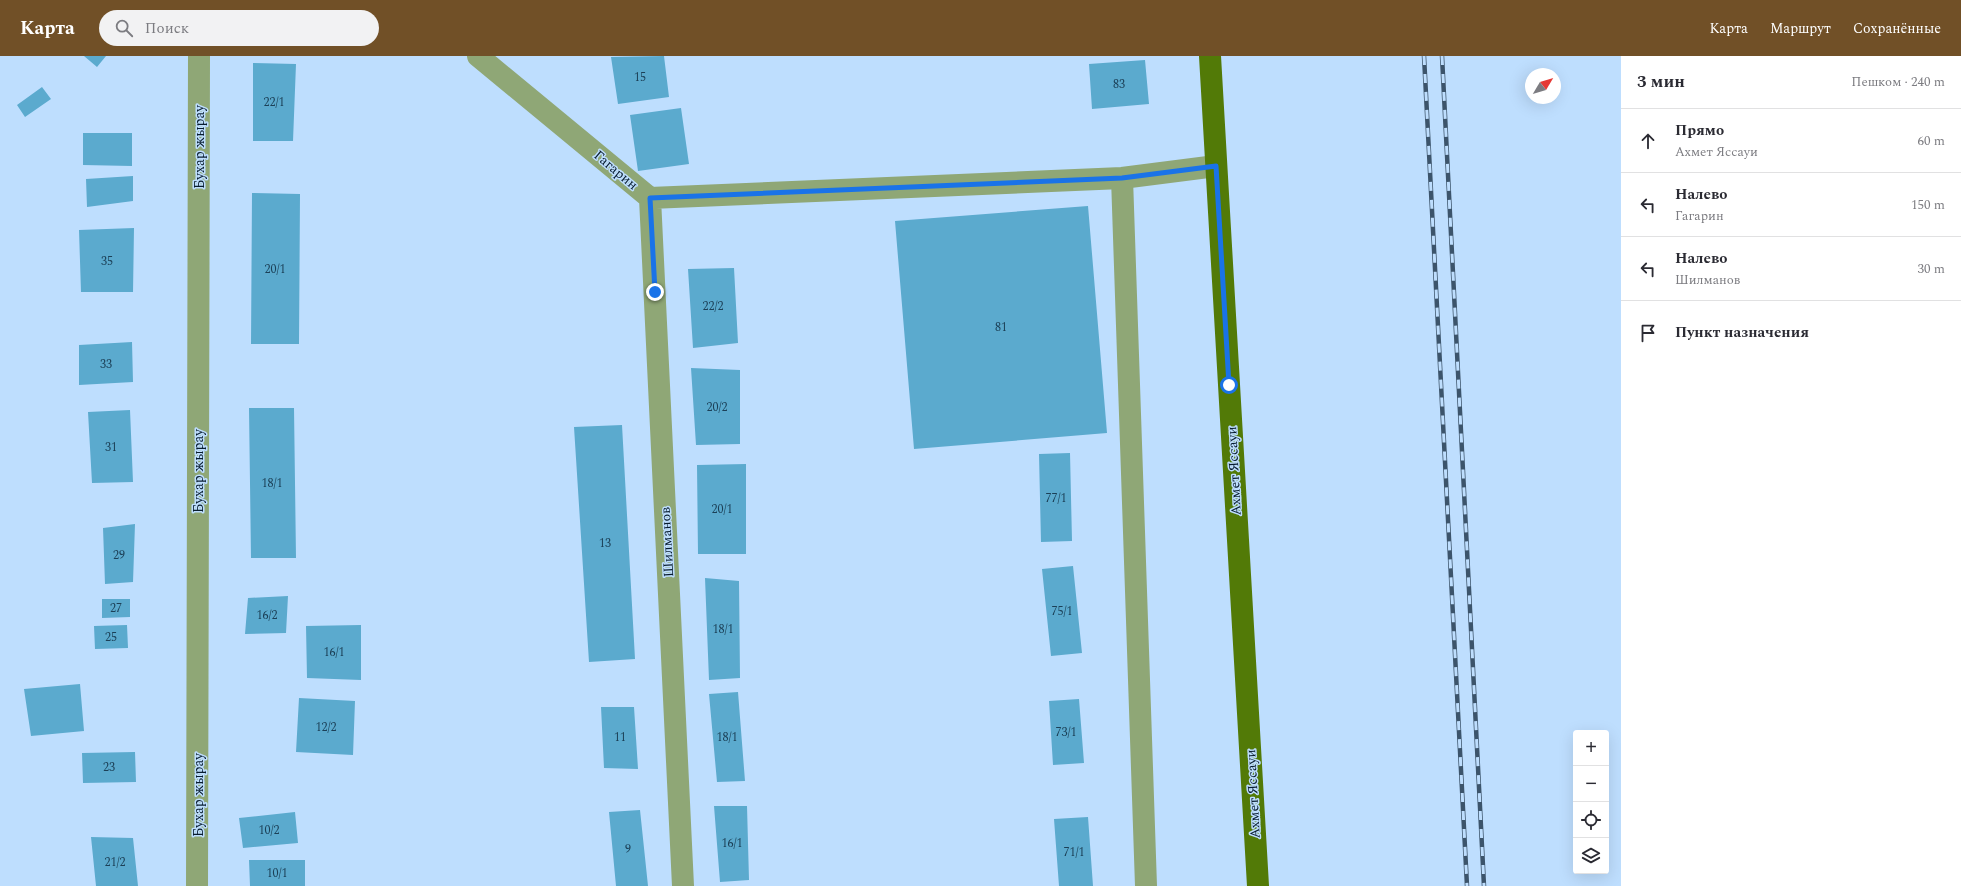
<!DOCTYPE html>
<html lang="ru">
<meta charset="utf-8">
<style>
:root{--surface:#fff;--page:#f2f2f3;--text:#2b2b33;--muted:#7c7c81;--line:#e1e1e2;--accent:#715027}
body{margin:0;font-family:Spectral,serif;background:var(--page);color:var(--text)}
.controls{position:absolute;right:12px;bottom:12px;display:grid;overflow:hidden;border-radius:4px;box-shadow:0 4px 16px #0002}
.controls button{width:36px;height:36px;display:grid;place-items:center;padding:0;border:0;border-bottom:1px solid var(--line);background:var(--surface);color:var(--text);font:20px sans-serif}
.compass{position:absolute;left:1525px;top:12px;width:36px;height:36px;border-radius:50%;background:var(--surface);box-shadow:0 4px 16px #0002;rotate:52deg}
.stop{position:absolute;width:12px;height:12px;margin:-9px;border:3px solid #1a73e8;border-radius:50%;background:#fff}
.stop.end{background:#1a73e8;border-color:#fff;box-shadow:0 1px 4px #0008}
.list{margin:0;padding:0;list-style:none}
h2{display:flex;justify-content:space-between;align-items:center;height:52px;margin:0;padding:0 16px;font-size:17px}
h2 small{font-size:13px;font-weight:400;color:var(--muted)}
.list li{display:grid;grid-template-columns:26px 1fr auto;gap:12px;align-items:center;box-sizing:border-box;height:64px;padding:0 16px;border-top:1px solid var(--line)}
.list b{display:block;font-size:15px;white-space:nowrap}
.list p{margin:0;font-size:13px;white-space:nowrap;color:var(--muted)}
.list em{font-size:13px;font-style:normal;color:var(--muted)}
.icon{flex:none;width:22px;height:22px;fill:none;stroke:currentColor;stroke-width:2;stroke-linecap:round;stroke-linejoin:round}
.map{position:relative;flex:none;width:1621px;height:830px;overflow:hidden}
header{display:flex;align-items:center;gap:24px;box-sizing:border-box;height:56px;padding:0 20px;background:var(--accent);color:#fff}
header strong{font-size:19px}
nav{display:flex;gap:22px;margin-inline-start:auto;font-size:14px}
.search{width:280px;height:36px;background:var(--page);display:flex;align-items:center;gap:10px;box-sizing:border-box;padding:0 14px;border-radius:22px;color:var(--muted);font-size:15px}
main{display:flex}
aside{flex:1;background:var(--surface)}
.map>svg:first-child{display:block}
.building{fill:#5baace}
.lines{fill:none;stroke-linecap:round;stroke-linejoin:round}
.minor{stroke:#8fa776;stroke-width:22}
.major{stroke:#527a07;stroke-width:22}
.rail-casing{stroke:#3c546b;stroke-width:4.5}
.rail{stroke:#bedefe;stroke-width:3;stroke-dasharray:9;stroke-linecap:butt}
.route{stroke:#1a73e8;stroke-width:5}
.labels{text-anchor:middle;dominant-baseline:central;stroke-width:3;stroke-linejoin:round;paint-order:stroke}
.number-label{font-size:12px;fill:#1c4057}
.street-label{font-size:14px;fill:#071c2f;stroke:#bedefe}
</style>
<header>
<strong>Карта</strong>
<div class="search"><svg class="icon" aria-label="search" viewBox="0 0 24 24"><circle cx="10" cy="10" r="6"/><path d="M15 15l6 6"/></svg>Поиск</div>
<nav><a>Карта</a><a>Маршрут</a><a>Сохранённые</a></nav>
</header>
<main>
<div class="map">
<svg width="1621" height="830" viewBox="0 0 1621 830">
<rect width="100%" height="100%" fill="#bedefe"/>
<!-- building -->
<path class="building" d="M84 0H106L97 11Z
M664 0 669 41 618 48 611 1Z
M1145 4 1149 48 1092 53 1089 8Z
M253 7 296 8 293 85H253Z
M42 31 51 43 25 61 17 49Z
M681 52 689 108 638 115 630 59Z
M83 77H132V110L83 109Z
M133 120V145L87 151 86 123Z
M252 137 300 138 299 288H251Z
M1088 150 1107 377 914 393 895 165Z
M134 172 133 236H81L79 174Z
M734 212 738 287 693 292 688 213Z
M132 286 133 326 79 329V289Z
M691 312 740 314V388L696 389Z
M249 352H294L296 502H251Z
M130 354 133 426 92 427 88 356Z
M622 369 635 603 589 606 574 371Z
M1070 397 1072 485 1041 486 1039 398Z
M746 408V498H698L697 409Z
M135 468 133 526 105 528 103 472Z
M1073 510 1082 597 1051 600 1042 513Z
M705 522 739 525 740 622 709 624Z
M288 540 286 577 245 578 248 542Z
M102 543H130V561L102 562Z
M127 569 128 592 95 593 94 570Z
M361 569V624L307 622 306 570Z
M80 628 84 675 31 680 24 633Z
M738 636 745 725 717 726 709 638Z
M299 642 355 645 353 699 296 696Z
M1079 643 1084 707 1053 709 1049 645Z
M601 651H634L638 713 604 712Z
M135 696 136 726 83 727 82 697Z
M714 750H747L749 824 720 826Z
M640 754 648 830H616L609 756Z
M295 756 298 787 243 792 239 762Z
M1088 761 1093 830H1059L1054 763Z
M91 781 133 782 138 830H96Z
M249 804H305V830H250Z"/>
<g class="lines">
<!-- minor -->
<path class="minor" d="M478 0 650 142 1122 122 1216 110
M1122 122 1146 830
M650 142 683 830
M197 830 199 0"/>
<!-- major -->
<path class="major" d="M1210 0 1258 830"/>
<defs>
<path id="rail" d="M1424 0 1467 830
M1442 0 1484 830"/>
</defs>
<!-- rail casing -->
<use href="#rail" class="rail-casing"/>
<!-- rail -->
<use href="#rail" class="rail"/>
</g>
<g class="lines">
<!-- route -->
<path class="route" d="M655 236 650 142 1122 122 1216 110 1229 329"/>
</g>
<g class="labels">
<!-- number labels -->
<g class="number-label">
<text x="640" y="21">15</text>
<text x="1119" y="28">83</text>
<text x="274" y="46">22/1</text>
<text x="107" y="205">35</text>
<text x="275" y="213">20/1</text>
<text x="713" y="250">22/2</text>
<text x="1001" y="271">81</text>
<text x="106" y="308">33</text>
<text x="717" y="351">20/2</text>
<text x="111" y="391">31</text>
<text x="272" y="427">18/1</text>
<text x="1056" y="442">77/1</text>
<text x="722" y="453">20/1</text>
<text x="605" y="487">13</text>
<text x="119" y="499">29</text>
<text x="116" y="552">27</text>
<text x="1062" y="555">75/1</text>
<text x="267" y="559">16/2</text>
<text x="723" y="573">18/1</text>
<text x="111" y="581">25</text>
<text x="334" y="596">16/1</text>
<text x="326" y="671">12/2</text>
<text x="1066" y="676">73/1</text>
<text x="620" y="681">11</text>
<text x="727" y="681">18/1</text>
<text x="109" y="711">23</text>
<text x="269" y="774">10/2</text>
<text x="732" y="787">16/1</text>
<text x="628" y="793">9</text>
<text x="1074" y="796">71/1</text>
<text x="115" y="806">21/2</text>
<text x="277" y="817">10/1</text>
</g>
<!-- street labels -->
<g class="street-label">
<text transform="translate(199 91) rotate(-90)">Бухар жырау</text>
<text transform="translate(616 114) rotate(40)">Гагарин</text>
<text transform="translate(198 415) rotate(-90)">Бухар жырау</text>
<text transform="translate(1234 415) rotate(-93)">Ахмет Яссауи</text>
<text transform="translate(667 486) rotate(-93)">Шилманов</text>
<text transform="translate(1253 738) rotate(-93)">Ахмет Яссауи</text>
<text transform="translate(198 739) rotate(-90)">Бухар жырау</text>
</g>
</g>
</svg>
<div class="controls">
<button>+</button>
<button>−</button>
<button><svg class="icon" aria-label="locate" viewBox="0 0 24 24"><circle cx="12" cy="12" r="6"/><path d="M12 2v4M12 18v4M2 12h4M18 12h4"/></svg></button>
<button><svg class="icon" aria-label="layers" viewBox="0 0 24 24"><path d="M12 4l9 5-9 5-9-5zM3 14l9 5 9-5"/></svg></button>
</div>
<svg class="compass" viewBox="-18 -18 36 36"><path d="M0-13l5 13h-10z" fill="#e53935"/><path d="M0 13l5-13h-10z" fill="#7c7c81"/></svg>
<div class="stop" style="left:1229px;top:329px"></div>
<div class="stop end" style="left:655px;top:236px"></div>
</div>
<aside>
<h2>3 мин<small>Пешком · 240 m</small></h2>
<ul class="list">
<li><svg class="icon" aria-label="ahead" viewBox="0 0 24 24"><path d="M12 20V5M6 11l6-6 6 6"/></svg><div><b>Прямо</b><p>Ахмет Яссауи</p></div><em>60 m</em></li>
<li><svg class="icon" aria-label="left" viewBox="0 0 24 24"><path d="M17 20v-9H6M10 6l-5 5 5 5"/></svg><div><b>Налево</b><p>Гагарин</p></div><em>150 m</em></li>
<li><svg class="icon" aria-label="left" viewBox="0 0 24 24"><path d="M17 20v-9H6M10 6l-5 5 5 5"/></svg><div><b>Налево</b><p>Шилманов</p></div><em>30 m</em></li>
<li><svg class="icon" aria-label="arrive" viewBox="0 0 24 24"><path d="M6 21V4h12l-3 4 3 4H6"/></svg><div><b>Пункт назначения</b></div></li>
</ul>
</aside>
</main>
